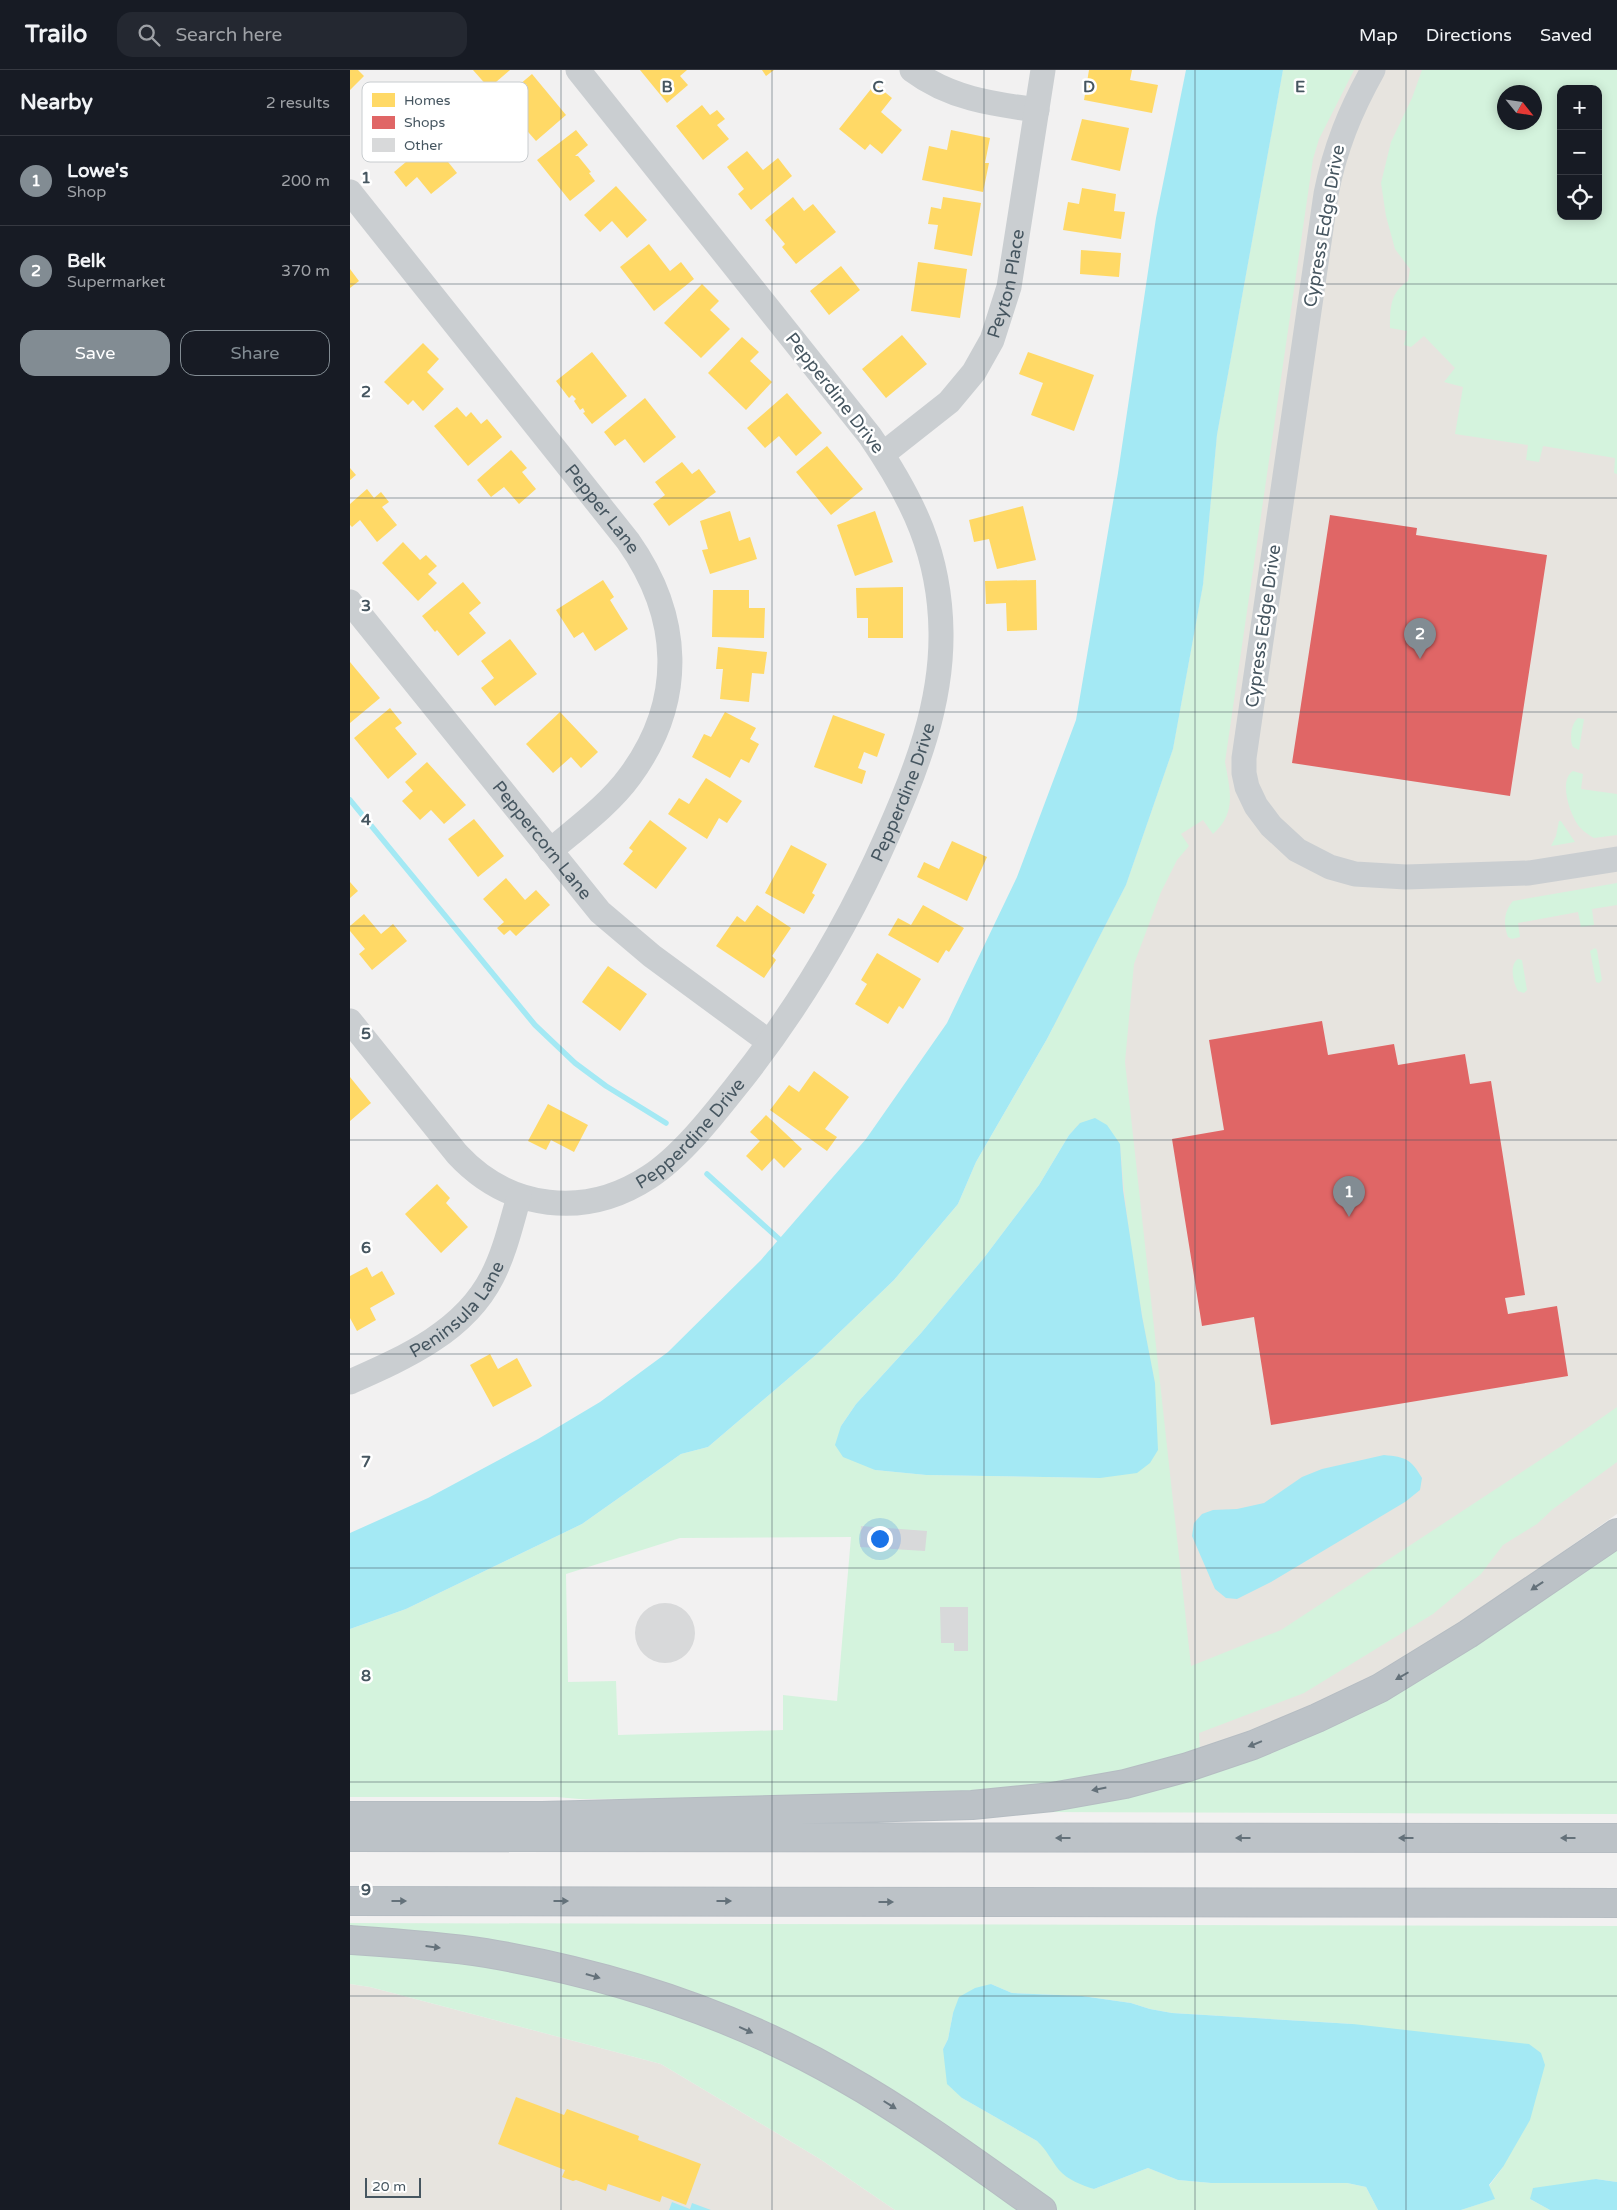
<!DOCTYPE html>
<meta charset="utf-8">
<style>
:root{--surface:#171b24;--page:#242831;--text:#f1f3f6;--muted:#9ea1a6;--line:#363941;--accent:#828c93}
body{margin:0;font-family:"Varela Round",sans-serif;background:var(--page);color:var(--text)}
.controls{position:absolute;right:15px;top:15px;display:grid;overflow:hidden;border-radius:10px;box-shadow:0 2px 12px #0003}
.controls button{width:45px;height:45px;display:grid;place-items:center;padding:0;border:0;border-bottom:1px solid var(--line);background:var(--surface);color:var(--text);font:25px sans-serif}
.compass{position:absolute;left:1147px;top:15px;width:45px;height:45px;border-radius:50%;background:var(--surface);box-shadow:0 2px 12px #0003;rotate:120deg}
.scale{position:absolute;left:15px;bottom:12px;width:56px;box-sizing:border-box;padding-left:5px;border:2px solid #465660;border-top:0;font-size:14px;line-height:18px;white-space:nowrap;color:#465660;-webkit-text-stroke:4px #fff;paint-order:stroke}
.you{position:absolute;left:529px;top:1468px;width:18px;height:18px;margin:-12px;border:4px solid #fff;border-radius:50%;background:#1a73e8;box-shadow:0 0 0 8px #1a73e833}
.badge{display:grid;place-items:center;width:32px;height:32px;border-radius:50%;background:var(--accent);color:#fff;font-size:16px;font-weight:700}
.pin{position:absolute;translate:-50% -41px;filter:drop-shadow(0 1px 2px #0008)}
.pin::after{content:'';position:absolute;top:26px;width:18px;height:15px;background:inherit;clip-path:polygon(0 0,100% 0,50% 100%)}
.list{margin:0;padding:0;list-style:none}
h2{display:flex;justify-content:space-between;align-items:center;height:65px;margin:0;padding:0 20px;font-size:21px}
h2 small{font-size:16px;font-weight:400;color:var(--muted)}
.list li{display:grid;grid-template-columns:32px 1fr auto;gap:15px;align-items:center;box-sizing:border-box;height:90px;padding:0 20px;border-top:1px solid var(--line)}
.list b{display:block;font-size:19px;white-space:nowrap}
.list p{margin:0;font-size:16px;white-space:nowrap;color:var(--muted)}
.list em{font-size:16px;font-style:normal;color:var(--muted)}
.actions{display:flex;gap:10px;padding:15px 20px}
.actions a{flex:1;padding:11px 0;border:1px solid var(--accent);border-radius:15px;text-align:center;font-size:18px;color:var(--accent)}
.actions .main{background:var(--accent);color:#fff}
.icon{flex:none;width:28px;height:28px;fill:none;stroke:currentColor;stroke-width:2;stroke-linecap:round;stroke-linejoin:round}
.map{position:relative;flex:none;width:1267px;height:2140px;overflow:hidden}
header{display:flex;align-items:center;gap:30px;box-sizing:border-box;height:70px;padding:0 25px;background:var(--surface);border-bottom:1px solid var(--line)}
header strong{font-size:24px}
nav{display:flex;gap:28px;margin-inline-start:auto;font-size:18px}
.search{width:350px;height:45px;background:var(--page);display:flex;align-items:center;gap:12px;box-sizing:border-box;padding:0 18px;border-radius:15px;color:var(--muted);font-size:19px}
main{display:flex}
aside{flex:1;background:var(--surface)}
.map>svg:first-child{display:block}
.commercial{fill:#e7e4df;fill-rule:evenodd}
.green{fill:#d4f3dd;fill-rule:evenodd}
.water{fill:#a4e9f4}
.homes{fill:#ffd966}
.shops{fill:#e06666}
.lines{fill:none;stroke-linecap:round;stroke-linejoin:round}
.stream{stroke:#a4e9f4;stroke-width:5.5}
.building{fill:#d8d9da}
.highway-casing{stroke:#b5bcc2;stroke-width:30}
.minor{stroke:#caced1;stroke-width:25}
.highway{stroke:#bcc2c7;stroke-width:28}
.oneway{fill:#64717a}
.grid{fill:none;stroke:#465660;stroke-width:1;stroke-opacity:0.55}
.labels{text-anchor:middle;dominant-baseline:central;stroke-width:5;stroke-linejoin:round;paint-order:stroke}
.street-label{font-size:18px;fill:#465660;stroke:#fff}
.key{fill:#fff;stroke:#c8cccf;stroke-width:1}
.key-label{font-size:14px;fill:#465660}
.grid-label{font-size:16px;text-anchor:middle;font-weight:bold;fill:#465660;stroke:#fff;stroke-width:5;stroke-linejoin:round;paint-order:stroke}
</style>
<header>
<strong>Trailo</strong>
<div class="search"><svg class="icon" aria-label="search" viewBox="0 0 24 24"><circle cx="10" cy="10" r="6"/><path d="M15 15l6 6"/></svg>Search here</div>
<nav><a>Map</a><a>Directions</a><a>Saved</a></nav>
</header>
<main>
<aside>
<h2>Nearby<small>2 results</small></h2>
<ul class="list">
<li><span class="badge">1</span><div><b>Lowe's</b><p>Shop</p></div><em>200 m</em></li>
<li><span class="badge">2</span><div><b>Belk</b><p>Supermarket</p></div><em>370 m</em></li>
</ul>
<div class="actions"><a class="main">Save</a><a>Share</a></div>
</aside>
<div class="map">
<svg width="1267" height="2140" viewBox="0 0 1267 2140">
<rect width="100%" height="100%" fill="#f2f1f1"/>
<!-- commercial -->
<path class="commercial" d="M933 0H1267V1444L1090 1567 1000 1619 930 1651 850 1679 703 956 776 815 823 679 853 515 867 365ZM1211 19H1248V146H1211ZM1154 22H1184V52H1154Z
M0 1914 20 1917 311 1994 470 2089 545 2140H0Z"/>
<!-- green -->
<path class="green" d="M933 0H1004L969 69 963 89 875 692C880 720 887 743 863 764L853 750 831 764 839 776 827 790 811 822 784 894 775 992 841 1596 931 1560 1213 1375 1267 1337V1392L1203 1439 1187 1454 1153 1475 1131 1504 1083 1544 954 1623 849 1663 850 1679 827 1690 666 1721 450 1728 229 1729 207 1727H0V1559L56 1539 232 1454 331 1384 358 1377 467 1284 544 1210 608 1134 626 1092 697 969 776 815 823 679 853 515 867 365ZM730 1053 770 1074C776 1155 789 1234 805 1313L750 1408 576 1405 525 1400 491 1356 506 1334 571 1263 633 1189 689 1115 719 1065ZM501 1467 487 1631 433 1625V1660L268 1665 266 1611 218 1612 216 1504 330 1468Z
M1072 0H1267V404L1264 403 1265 388 1193 376 1189 392 1176 390 1178 375 1105 364 1113 317 1094 312 1105 298 1074 266 1061 277 1054 275 1057 261 1040 258C1040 238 1040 223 1058 211L1060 199 1045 179 1036 146 1031 113 1041 72 1062 28ZM1211 19H1248V146H1211ZM1154 22H1184V52H1154Z
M1228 648 1234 649 1229 680 1223 677C1219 669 1221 654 1228 648Z
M1223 701 1233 704 1231 719 1267 724V765L1244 768C1237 764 1230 759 1226 752 1219 740 1209 710 1223 701Z
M1209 751H1211L1225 772 1201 776 1206 766Z
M1267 813V835L1242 839 1244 855 1231 857 1228 842 1168 853 1170 867 1162 869 1158 867C1153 854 1154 841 1163 831Z
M1245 878 1247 880 1252 910 1249 913 1246 912 1240 881Z
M1168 889 1172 890 1177 920 1174 923 1168 921C1163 912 1159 895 1168 889Z
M1267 1476V1744L687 1742 878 1692Z
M0 1853 1267 1856V2112L1246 2109 1180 2129 1200 2140H1111L1144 2129 1139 2116 1153 2097 1003 1954 822 1943 800 1939 781 1933 732 1926 662 1923 641 1914 603 1943 598 1969 593 1979 612 2028 687 2071 698 2080 710 2100 744 2119 798 2098 828 2110 861 2113H997L1016 2117 1028 2140H703L396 1951 0 1862Z
M0 1881 50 1885 169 1901 277 1927 392 1969 510 2029 671 2140H545L470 2089 311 1994 20 1917 0 1914Z"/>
<!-- water -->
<path class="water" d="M836 0H933L867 365 853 515 823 679 776 815 697 969 626 1092 608 1134 544 1210 467 1284 358 1377 331 1384 232 1454 56 1539 0 1559V1463L78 1428 188 1369 250 1332 318 1282 411 1190 516 1069 597 953 667 807 726 650 768 403 806 148Z
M745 1048 757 1055 770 1074 773 1120 792 1246 805 1313 808 1380 800 1393 787 1403 750 1408 576 1405 525 1400 493 1387 485 1375 491 1356 506 1334 571 1263 633 1189 689 1115 719 1065 730 1053Z
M1034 1385C1056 1387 1061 1389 1072 1408L1070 1420 1055 1432 921 1512 887 1529 876 1528 865 1519 842 1466 844 1453 852 1444 863 1440 887 1439 914 1433 952 1407 972 1399Z
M641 1914 662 1923 732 1926 781 1933 800 1939 822 1943 1003 1954 1179 1974 1191 1983 1195 1995 1180 2050 1153 2097 1139 2115 1145 2129 1111 2140H1028L1016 2117 997 2113H861L828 2110 798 2098 744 2119C731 2115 718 2110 709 2100 701 2090 697 2080 687 2071L612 2028 597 2014 593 1979 598 1969 603 1943 609 1927 625 1918Z
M1246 2109 1267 2112V2140H1200L1180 2129 1183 2118Z
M322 2132 340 2139 342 2133 361 2140H319Z"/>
<!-- homes -->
<path class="homes" d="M0 0H8L14 6 0 20Z
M123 0H160L139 18Z
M290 0H337L330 6 338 15 317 33Z
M412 0H424L416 6Z
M739 0H782L780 10 808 15 802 43 734 30Z
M182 4 216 45 186 71 172 55 158 67 137 42Z
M525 14 542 28 531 42 552 60 532 84 520 74 515 80 489 59Z
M352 35 360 45 367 40 375 49 367 55 379 69 353 90 326 56Z
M732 49 779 58 770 101 721 90Z
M226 60 238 75 225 86H228L241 102 239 103 245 111 220 131 187 90Z
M601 60 640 68 635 93H639L633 122 572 110 579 76 597 80Z
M81 71 107 103 81 124 67 107 56 117 44 102Z
M397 81 413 100 428 88 442 106 401 140 388 124 394 119 377 97Z
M266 116 297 150 277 168 262 151 250 162 234 145Z
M732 118 766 124 764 141 775 142 771 169 713 160 718 132 729 134Z
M443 127 454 141 463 134 486 162 446 194 432 177 435 174 415 150Z
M593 127 631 133 622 186 584 179 588 155 578 154 581 137 591 139Z
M299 174 320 201 331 192 344 209 304 241 270 197Z
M731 180 771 183 769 207 730 204Z
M568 192 617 199 610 248 561 241Z
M491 196 510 220 479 245 460 221Z
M0 199 9 211 0 218Z
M352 214 369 231 360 240 380 259 351 288 314 253Z
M552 265 577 294 536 328 512 299Z
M392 267 409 282 400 291 422 312 396 340 358 303Z
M73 273 89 289 77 302 94 319 73 341 63 330 58 335 34 312Z
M242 282 277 326 242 354 233 343 235 342 233 338 230 340 224 331 226 329 222 325 219 328 206 311Z
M678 282 744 305 724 361 681 345 693 313 669 304Z
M437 323 472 363 446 386 429 366 415 378 397 358Z
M295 328 326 367 294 393 275 369 265 376 254 362Z
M107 337 116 347 121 342 131 354 137 349 152 367 118 396 84 356Z
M477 376 513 419 481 445 446 402Z
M161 380 177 398 172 402 186 419 169 434 154 417 141 427 127 410Z
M332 392 342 404 349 399 366 422 319 456 303 434 315 425 305 412Z
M0 398 6 405 0 410Z
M17 419 24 428 31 422 39 432 32 437 47 455 27 472 10 450 2 457 0 455V434Z
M673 436 686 490 647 499 639 469 624 472 619 450Z
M380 441 389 471 400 467 407 489 360 504 352 480 358 479 350 451Z
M525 441 543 492 505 506 487 455Z
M53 472 70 490 76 485 87 496 78 504 87 513 68 531 32 493Z
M253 510 264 527 260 530 278 559 245 581 233 562 224 568 206 540Z
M686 510 687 560 657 561 656 533 636 534 635 511Z
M113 512 131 533 119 543 136 563 108 586 87 560 85 562 72 546Z
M553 517V568H518V548H507L506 518Z
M363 520H399V538H415L414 568 362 567Z
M160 569 187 604 145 636 131 618 144 608 131 591Z
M368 577 417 582 414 604 402 603 399 632 370 629 373 599H366Z
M0 592 30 628 0 653Z
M40 638 52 653 45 658 67 684 38 709 4 668Z
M210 642 248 682 231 698 221 687 203 703 176 674Z
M375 642 406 658 400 669 409 674 399 693 391 689 380 708 342 687 354 664 361 667Z
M483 645 535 664 527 687 514 682 508 698 516 701 512 714 464 697Z
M77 692 116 735 94 754 81 740 70 750 52 731 63 721 55 712Z
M356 708 392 731 377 753 369 748 357 769 318 744 329 728 339 734Z
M124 749 154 786 128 807 98 769Z
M300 750 337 778 306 819 273 794 283 781 279 778Z
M602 771 637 787 617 831 567 807 574 792 589 799Z
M441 775 477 794 462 823 465 825 454 844 415 823Z
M156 808 175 830 186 820 200 835 166 866 160 860 154 865 147 858 154 852 133 829Z
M0 812 8 821 0 828Z
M407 835 441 858 422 886 426 890 414 908 366 876 387 846 395 852Z
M573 835 614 858 599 882 596 880 588 893 538 865 548 848 561 855Z
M14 844 31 864 43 854 57 871 22 900 9 884 15 879 0 861V856Z
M527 883 571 909 553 939 549 936 538 954 505 934 517 914 511 910Z
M258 896 297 924 270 961 232 932Z
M464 1001 499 1027 475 1059 487 1067 477 1081 420 1040 439 1015 449 1022Z
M0 1007 21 1033 0 1051Z
M198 1034 238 1055 224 1082 201 1070 196 1080 178 1071Z
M416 1045 452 1079 434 1098 424 1088 412 1101 396 1086 410 1071 400 1062Z
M87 1114 100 1128 96 1133 118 1157 91 1183 55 1144Z
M17 1197 22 1207 32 1201 45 1224 20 1238 26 1250 7 1261 0 1248V1206Z
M140 1284 148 1299 167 1288 182 1316 143 1337 120 1295Z
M166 2027 214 2045 217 2039 289 2066 288 2070 351 2094 336 2135 312 2126 310 2132 258 2114 256 2121 226 2110 223 2111 212 2107 215 2100 148 2074Z"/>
<!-- shops -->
<path class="shops" d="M980 445 1067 458 1066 465 1197 485 1160 726 942 693Z
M972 951 978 985 1044 974 1048 995 1115 984 1120 1014 1141 1011 1175 1225 1155 1228 1158 1244 1207 1236 1218 1306 921 1355 904 1247 852 1256 822 1069 874 1060 859 970Z"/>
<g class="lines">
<!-- stream -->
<path class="stream" d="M0 730 185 955 225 993 256 1016 316 1053
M357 1104 429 1169"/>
</g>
<!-- building -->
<path class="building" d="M511 1456 577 1461 575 1481 510 1477Z
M285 1563a30 30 0 1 1 60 0a30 30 0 1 1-60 0Z
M590 1537H618V1581H604V1573H591Z"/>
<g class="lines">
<defs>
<path id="highway" d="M0 1746H192L622 1735 702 1727 775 1714 838 1697 903 1675 967 1648 1030 1618 1118 1564 1267 1463
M0 1767 1267 1768
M0 1831 1267 1833
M0 1870C45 1873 91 1876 136 1883 260 1904 384 1944 493 2007 562 2046 627 2094 692 2140"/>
</defs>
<!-- highway casing -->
<use href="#highway" class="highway-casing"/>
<!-- minor -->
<g class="minor">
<path d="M562 0C599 28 642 34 687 40"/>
<path d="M1023 0C1000 41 985 78 976 124L894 688V703L897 717 906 736 921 756 947 780 980 797 1005 804 1056 807 1179 803 1267 789"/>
<path id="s1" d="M0 122 278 471C331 546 336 630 280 706 259 735 227 758 200 781"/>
<path id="s2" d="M533 384 599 332 624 302 642 270 659 217 693 0"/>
<path id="s3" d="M0 532 250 842 302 886 419 972"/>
<path id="s4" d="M0 951 107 1084C159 1140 235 1149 299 1107 330 1087 361 1048 384 1019 446 942 497 857 537 766 566 701 592 634 591 562 590 484 563 429 520 366L228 0"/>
<path id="s5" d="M0 1312C54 1288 114 1262 142 1207 155 1182 161 1154 169 1127"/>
</g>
<!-- highway -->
<use href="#highway" class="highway"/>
</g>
<!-- one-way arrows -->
<defs><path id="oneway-solid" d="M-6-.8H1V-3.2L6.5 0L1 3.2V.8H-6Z" transform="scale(1.25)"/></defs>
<g class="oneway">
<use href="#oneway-solid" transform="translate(1187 1516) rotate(146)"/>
<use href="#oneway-solid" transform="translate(1052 1606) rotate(150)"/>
<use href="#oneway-solid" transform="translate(905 1674) rotate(158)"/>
<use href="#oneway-solid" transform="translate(749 1719) rotate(169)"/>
<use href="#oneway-solid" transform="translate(713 1768) rotate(-180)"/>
<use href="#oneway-solid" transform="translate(893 1768) rotate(-180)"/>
<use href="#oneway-solid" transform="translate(1056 1768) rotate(-180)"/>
<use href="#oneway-solid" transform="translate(1218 1768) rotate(-180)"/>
<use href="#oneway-solid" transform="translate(49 1831)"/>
<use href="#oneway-solid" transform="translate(211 1831)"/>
<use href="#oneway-solid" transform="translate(374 1831)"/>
<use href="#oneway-solid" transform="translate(536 1832)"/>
<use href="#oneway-solid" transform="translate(83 1877) rotate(7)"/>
<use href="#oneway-solid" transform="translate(243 1906) rotate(16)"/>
<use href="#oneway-solid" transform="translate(396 1960) rotate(24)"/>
<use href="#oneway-solid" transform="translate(540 2035) rotate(32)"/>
</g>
<!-- grid -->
<path class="grid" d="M211 0V2140M422 0V2140M634 0V2140M845 0V2140M1056 0V2140M0 214H1267M0 428H1267M0 642H1267M0 856H1267M0 1070H1267M0 1284H1267M0 1498H1267M0 1712H1267M0 1926H1267"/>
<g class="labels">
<!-- street labels -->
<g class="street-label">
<text transform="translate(974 156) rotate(-80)">Cypress Edge Drive</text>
<text stroke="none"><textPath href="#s2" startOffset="218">Peyton Place</textPath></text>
<text transform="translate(485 323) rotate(52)">Pepperdine Drive</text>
<text stroke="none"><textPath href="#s1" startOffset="405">Pepper Lane</textPath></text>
<text transform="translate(913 556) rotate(-82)">Cypress Edge Drive</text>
<text stroke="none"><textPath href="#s4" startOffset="848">Pepperdine Drive</textPath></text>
<text stroke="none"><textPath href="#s3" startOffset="306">Peppercorn Lane</textPath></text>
<text stroke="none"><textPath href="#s4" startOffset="442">Pepperdine Drive</textPath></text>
<text stroke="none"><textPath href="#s5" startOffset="132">Peninsula Lane</textPath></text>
</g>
</g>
<!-- legend -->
<rect x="12" y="12" width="166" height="80" rx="8" class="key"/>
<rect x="22" y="23" width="23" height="14" fill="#ffd966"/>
<rect x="22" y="46" width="23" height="13" fill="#e06666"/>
<rect x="22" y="68" width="23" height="14" fill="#d8d9da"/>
<g class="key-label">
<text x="54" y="35">Homes</text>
<text x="54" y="57">Shops</text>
<text x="54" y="80">Other</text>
</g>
<g class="grid-label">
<text x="317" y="22">B</text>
<text x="528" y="22">C</text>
<text x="739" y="22">D</text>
<text x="950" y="22">E</text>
<text x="16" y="113">1</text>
<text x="16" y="327">2</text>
<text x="16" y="541">3</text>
<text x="16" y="755">4</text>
<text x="16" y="969">5</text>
<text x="16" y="1183">6</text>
<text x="16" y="1397">7</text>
<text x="16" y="1611">8</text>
<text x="16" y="1825">9</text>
</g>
</svg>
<div class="controls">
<button>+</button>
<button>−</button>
<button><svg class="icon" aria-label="locate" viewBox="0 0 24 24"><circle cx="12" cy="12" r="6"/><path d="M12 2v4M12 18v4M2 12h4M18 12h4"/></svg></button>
</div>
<svg class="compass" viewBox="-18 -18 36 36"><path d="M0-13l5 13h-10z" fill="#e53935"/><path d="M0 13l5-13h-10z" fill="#9ea1a6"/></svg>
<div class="scale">20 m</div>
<div class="you"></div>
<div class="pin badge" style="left:999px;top:1147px">1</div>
<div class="pin badge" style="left:1070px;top:589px">2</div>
</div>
</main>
